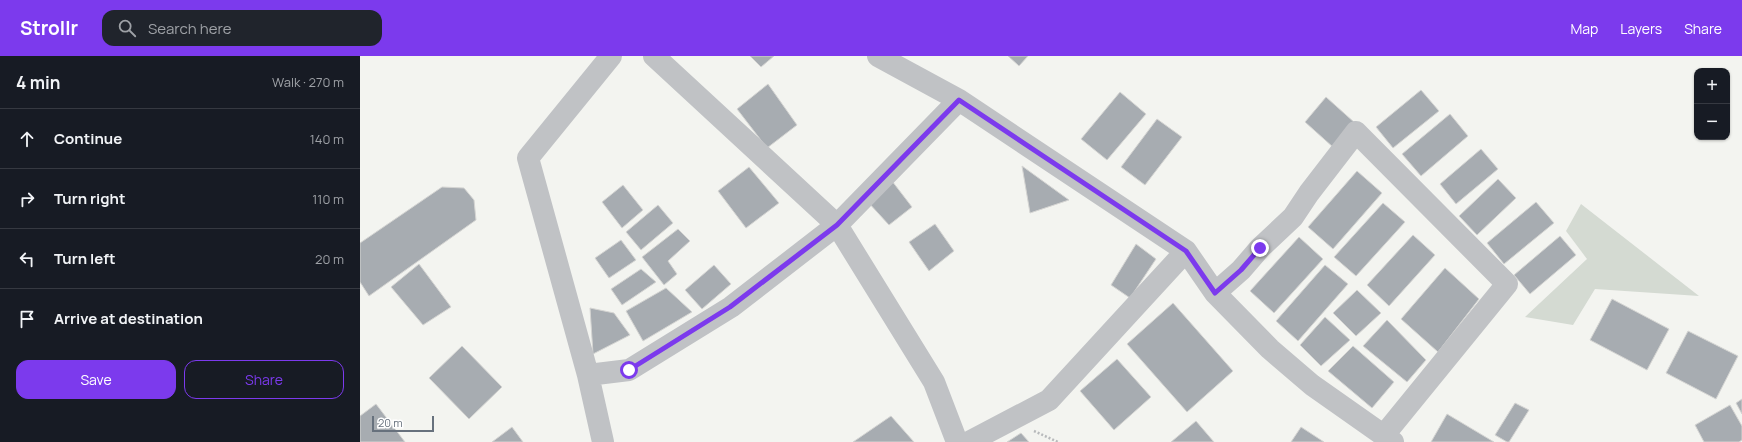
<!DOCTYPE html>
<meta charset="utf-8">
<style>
:root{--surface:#171b24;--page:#20242c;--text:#f1f3f6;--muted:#9ea1a6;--line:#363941;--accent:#7c3aed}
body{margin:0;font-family:Manrope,sans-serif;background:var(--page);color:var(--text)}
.controls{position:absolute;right:12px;top:12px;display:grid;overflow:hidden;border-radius:8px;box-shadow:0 1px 3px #0004}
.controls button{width:36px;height:36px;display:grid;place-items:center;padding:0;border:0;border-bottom:1px solid var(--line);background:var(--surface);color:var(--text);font:20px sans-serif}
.scale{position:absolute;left:12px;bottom:10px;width:62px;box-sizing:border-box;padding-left:4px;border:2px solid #67717d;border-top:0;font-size:11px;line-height:14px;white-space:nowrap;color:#67717d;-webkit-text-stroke:3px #fff;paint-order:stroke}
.stop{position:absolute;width:12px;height:12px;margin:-9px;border:3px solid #7c3aed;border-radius:50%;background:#fff}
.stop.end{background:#7c3aed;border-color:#fff;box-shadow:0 1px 4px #0008}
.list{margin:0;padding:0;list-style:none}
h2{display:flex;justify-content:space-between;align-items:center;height:52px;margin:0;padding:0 16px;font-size:17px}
h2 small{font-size:13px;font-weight:400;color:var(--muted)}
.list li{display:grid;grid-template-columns:26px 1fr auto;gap:12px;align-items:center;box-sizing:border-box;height:60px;padding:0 16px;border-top:1px solid var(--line)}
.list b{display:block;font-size:15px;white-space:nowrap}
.list em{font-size:13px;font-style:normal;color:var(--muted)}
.actions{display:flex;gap:8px;padding:12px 16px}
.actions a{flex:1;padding:9px 0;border:1px solid var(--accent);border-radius:12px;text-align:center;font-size:14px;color:var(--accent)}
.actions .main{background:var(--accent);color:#fff}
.icon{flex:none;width:22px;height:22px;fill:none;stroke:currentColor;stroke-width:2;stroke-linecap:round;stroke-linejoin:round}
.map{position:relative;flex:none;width:1382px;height:386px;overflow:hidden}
header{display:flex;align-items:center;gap:24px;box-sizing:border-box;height:56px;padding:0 20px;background:var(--accent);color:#fff}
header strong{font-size:19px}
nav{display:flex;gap:22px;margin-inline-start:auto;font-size:14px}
.search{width:280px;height:36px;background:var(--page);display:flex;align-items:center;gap:10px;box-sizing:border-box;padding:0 14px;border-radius:12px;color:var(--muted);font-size:15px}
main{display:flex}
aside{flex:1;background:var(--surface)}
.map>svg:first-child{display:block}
.green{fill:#d4dad2}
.building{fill:#a7acb1;stroke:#d5d5d3}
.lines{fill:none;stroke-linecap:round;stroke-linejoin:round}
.path{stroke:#b7b9bb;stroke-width:2.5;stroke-dasharray:2 2;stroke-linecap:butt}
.minor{stroke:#c0c2c5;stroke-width:22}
.route{stroke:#7c3aed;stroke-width:5}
</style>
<header>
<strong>Strollr</strong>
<div class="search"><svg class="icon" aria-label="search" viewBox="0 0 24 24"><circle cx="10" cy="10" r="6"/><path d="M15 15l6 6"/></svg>Search here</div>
<nav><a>Map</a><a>Layers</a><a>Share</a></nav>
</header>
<main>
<aside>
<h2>4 min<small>Walk · 270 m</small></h2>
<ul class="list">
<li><svg class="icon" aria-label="ahead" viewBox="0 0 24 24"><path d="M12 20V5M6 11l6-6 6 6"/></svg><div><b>Continue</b></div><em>140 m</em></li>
<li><svg class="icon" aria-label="right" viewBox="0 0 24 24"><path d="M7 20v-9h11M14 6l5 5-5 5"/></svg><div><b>Turn right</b></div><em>110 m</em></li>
<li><svg class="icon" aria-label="left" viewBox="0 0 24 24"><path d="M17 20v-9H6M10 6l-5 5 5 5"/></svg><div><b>Turn left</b></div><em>20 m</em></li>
<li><svg class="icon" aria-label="arrive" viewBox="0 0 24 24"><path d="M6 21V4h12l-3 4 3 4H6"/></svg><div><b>Arrive at destination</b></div></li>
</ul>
<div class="actions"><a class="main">Save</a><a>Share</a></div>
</aside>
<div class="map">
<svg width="1382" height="386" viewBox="0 0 1382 386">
<rect width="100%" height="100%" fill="#f3f4f0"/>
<!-- green -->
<path class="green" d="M1221 148 1339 240 1235 233 1213 269 1165 261 1227 203 1206 175Z"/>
<!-- building -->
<path class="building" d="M390 0H414L401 11Z
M648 0H668L659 10Z
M408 28 437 69 407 92 377 53Z
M1061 34 1079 55 1033 92 1016 71Z
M760 36 786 58 747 104 721 83Z
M966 41 995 67 974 92 945 66Z
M1090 58 1108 80 1061 120 1042 98Z
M797 63 822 81 785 129 761 111Z
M1121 93 1138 113 1096 148 1080 128Z
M662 110 709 144 670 157Z
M389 111 419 147 386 172 358 135Z
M997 115 1022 137 973 193 948 171Z
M1138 123 1156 142 1117 179 1099 160Z
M532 125 552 151 529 169 507 145Z
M263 129 283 154 262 172 242 146Z
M82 131 104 132 114 144 116 164 9 240 0 226V187Z
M1176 146 1194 167 1144 208 1127 187Z
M1023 147 1045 166 996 220 974 201Z
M298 149 313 167 281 194 266 176Z
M575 168 594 195 569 215 549 186Z
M318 173 330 185 308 205 317 218 304 229 282 201Z
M1053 179 1075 199 1029 250 1007 229Z
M1200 180 1216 199 1170 238 1154 219Z
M939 181 963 203 914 257 890 235Z
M261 184 276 204 249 222 235 202Z
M776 188 796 203 770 242 751 229Z
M59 208 91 251 63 269 31 231Z
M354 209 371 228 342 253 325 234Z
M965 209 988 228 938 285 916 265Z
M1085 212 1119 243 1078 296 1041 263Z
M281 213 296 226 262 249 251 233Z
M306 232 332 256 283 285 266 255Z
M997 234 1021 257 996 280 973 257Z
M1252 243 1309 273 1287 314 1230 284Z
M813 247 873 315 827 356 767 288Z
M230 252 254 257 270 279 233 298Z
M965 261 990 284 961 310 940 289Z
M1027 264 1066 304 1047 326 1003 290Z
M1328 275 1378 300 1356 343 1306 317Z
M102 290 142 331 109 363 69 322Z
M993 290 1034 326 1012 352 968 315Z
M757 303 791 341 754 374 720 335Z
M1382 343V358L1376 347Z
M1155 347 1169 354 1149 386H1147L1135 379Z
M16 348 45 386H0V360Z
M1370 349 1382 370V384L1379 386H1344L1335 369Z
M1087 358 1134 386H1071Z
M531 360 554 386H493Z
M836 365 854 386H811Z
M152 371 163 386H132Z
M941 371 964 386H931Z
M661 377 669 386H647Z"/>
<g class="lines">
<!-- path -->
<path class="path" d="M674 375 698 386"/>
<!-- minor -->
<path class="minor" d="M294 0 477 169 574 326 597 386
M518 0 599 44 826 195 855 237 910 293 952 329 1033 386
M855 237 881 214 900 192 933 161 949 137 996 76 1147 228 1024 379
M228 319 269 314 371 251 477 169 599 44
M243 386 228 319 168 102 251 0
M609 386 689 344 826 195"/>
</g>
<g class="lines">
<!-- route -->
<path class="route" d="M269 314 370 251 477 169 599 44 826 195 855 237 881 214 900 192"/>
</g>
</svg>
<div class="controls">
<button>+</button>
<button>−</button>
</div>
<div class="scale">20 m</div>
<div class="stop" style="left:269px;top:314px"></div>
<div class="stop end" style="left:900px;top:192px"></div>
</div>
</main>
